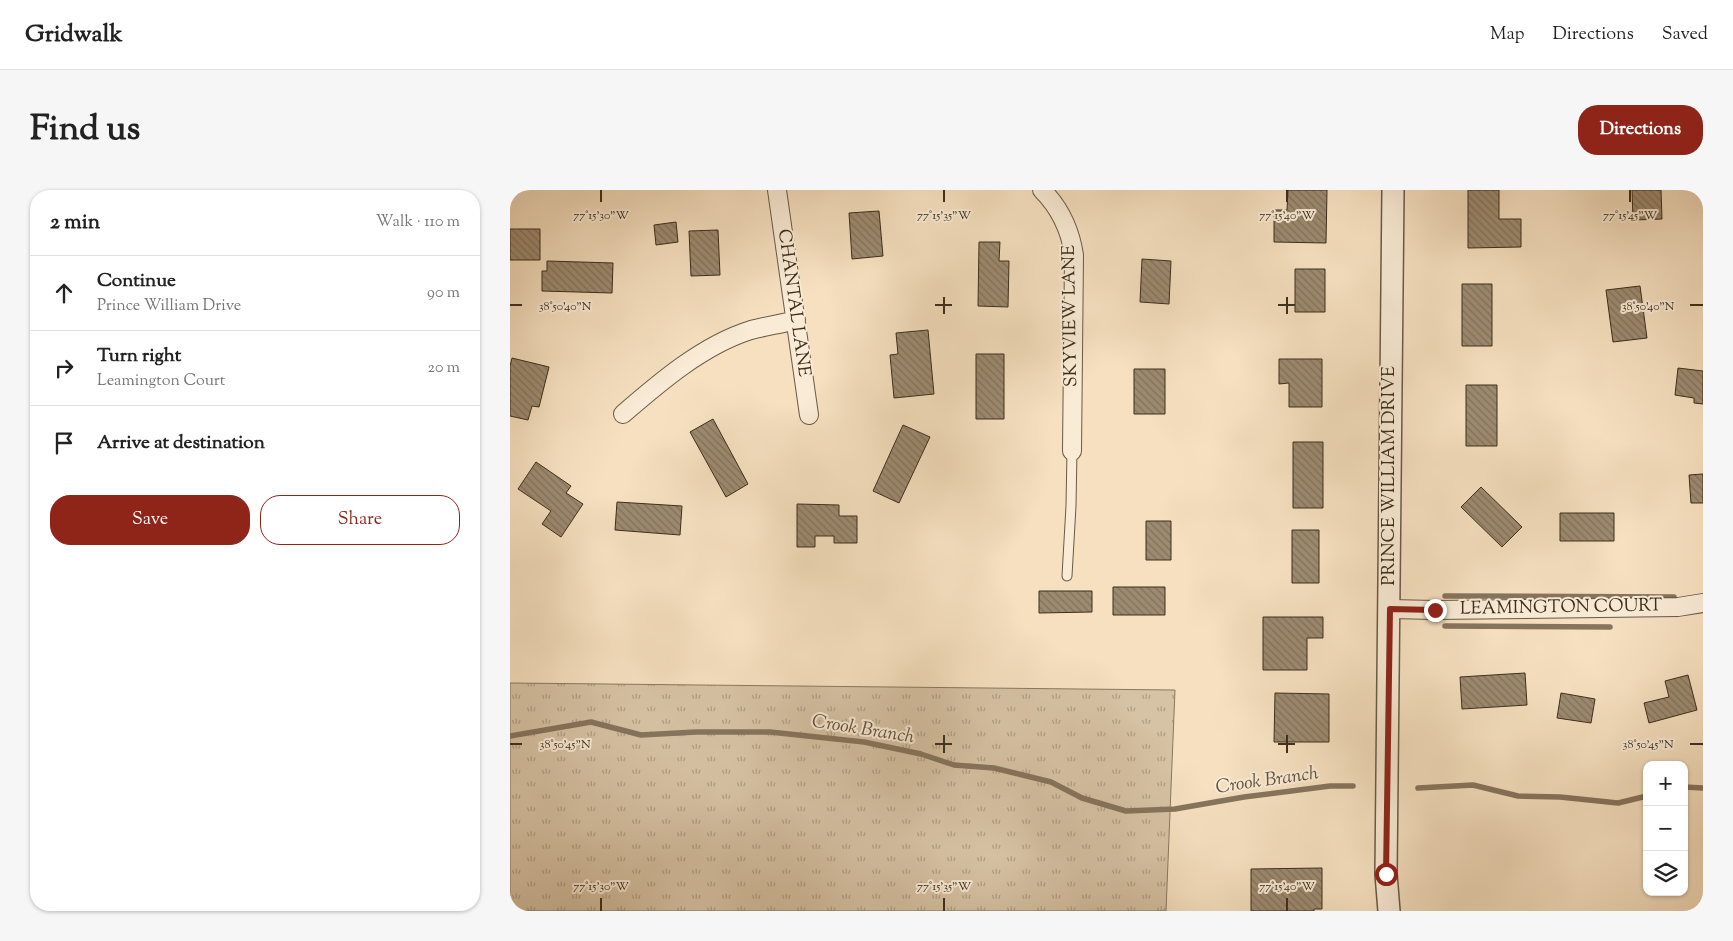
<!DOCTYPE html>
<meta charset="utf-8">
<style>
:root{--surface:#fff;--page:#f6f6f6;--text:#222;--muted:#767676;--line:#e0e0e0;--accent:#8f2418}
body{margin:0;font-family:"Sorts Mill Goudy",serif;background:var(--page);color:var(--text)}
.controls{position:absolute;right:15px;bottom:15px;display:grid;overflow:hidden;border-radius:10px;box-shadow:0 1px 4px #0004}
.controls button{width:45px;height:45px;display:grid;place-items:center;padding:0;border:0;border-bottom:1px solid var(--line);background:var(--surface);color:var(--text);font:25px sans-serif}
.stop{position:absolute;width:15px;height:15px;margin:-11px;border:4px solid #8f2418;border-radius:50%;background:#fff}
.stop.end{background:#8f2418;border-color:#fff;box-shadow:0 1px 5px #0008}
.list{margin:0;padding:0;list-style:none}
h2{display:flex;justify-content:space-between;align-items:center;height:65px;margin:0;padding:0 20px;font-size:21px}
h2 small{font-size:16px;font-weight:400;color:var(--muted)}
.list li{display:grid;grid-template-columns:32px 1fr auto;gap:15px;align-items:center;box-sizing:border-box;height:75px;padding:0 20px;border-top:1px solid var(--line)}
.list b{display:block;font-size:19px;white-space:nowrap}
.list p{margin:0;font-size:16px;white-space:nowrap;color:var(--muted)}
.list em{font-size:16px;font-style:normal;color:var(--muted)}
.actions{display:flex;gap:10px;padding:15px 20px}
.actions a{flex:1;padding:11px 0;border:1px solid var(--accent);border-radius:20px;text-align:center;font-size:18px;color:var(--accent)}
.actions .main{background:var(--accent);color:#fff}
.icon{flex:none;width:28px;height:28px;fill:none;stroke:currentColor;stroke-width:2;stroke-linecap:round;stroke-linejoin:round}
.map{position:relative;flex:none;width:1193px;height:721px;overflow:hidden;border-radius:20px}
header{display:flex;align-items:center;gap:30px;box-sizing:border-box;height:70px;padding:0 25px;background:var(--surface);border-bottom:1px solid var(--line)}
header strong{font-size:24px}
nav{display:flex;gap:28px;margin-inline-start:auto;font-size:18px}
.intro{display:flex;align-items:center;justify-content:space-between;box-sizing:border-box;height:120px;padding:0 30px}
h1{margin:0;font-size:35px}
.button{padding:12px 22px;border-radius:20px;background:var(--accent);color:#fff;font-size:18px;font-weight:700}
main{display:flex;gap:30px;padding:0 30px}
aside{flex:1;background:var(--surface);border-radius:20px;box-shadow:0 1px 4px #0004}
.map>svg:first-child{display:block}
.grass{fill:url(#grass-tufts);stroke:#897860}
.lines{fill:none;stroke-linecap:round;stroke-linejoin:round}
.stream{stroke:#86745d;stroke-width:5.5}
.building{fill:url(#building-back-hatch);stroke:#3c2e1c}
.service-casing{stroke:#6a5a45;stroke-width:11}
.minor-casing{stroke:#6a5a45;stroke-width:20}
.tertiary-casing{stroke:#6a5a45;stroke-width:24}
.service{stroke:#f9ebd6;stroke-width:9}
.minor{stroke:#f9ebd6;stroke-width:18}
.tertiary{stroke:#f9ebd6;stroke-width:21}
.route{stroke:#8f2418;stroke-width:6}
.ticks{fill:none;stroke:#3c2e1c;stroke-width:2}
.labels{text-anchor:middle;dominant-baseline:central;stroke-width:4;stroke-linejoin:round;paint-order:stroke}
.street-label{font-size:18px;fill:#3c2e1c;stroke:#f9ebd6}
.water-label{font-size:19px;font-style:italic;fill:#61513c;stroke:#f9ebd6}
.ticks-label{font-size:12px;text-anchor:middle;fill:#3c2e1c;stroke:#f9ebd6;stroke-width:4;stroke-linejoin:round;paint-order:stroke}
</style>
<header>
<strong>Gridwalk</strong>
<nav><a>Map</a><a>Directions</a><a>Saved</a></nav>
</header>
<div class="intro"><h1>Find us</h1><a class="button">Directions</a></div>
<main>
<aside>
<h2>2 min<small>Walk · 110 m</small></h2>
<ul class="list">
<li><svg class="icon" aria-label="ahead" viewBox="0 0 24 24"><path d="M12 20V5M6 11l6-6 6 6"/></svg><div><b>Continue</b><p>Prince William Drive</p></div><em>90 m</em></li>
<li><svg class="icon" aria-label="right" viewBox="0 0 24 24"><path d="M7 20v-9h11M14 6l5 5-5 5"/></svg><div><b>Turn right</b><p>Leamington Court</p></div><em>20 m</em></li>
<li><svg class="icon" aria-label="arrive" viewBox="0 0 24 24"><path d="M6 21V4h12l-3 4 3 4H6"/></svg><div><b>Arrive at destination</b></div></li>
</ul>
<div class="actions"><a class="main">Save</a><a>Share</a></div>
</aside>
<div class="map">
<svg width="1193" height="721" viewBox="0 0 1193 721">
<defs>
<pattern id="grass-tufts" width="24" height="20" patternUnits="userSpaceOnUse" patternTransform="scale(1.25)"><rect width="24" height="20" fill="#d6c2a4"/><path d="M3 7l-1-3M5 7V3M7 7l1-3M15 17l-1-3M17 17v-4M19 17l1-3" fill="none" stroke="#af9e85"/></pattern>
<pattern id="building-back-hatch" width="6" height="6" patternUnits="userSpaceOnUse" patternTransform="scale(1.25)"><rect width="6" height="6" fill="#9d8b71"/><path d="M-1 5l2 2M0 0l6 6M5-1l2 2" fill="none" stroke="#81725c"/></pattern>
</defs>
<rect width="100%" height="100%" fill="#f6e0c0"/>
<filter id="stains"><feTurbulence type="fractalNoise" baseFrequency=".004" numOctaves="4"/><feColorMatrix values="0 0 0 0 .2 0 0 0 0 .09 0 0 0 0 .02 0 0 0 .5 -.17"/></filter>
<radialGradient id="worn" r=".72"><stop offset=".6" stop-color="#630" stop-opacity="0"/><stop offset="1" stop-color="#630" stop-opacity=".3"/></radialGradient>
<!-- grass -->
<path class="grass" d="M0 493 665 500 656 721H0Z"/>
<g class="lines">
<!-- stream -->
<path class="stream" d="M935 406 1164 407
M935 436 1100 437
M0 546 81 532 131 545 186 542H260L354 552 411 564 444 575 484 578 541 592 572 608 616 621 665 619 734 607 820 596H843
M1174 597 1193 598
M908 598 963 595 1008 606 1050 607 1108 613 1137 606"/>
</g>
<!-- building -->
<path class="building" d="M778 0H817L816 53 764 52V20H777Z
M958 0H989V29H1011V57L958 58Z
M1122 0H1151L1152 29 1123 30Z
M369 21 373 66 342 69 339 23Z
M166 32 168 52 146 55 144 35Z
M0 39H30V70H0Z
M208 40 210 85 181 86 179 41Z
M469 52H490L489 71H499L498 117 468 116Z
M632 69 661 71 659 114 630 112Z
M37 71 103 73 102 103 32 101V81H37Z
M785 79H815V122H785Z
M952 94H982V156H952Z
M1130 96 1137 148 1103 152 1096 100Z
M418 140 424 204 384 208 380 165 388 164 386 143Z
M466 164H494V229H466Z
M2 168 39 177 29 217 22 216 18 230 0 226V176Z
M769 169H812V217H779V193L769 194Z
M1168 178 1193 181V214L1184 213V208L1165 205Z
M624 179H655V224H624Z
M956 195H987V256H956Z
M203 229 238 294 216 307 180 242Z
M393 235 420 247 389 313 363 301Z
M783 252H813V318H783Z
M26 272 61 296 56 303 73 314 51 347 32 334 41 321 8 299Z
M1193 284V313H1181L1179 285Z
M971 297 1012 337 992 357 951 317Z
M107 312 172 316 170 345 105 340Z
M287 314 329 315V326H347V353H324V346H305V357H287Z
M1050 323H1104V351H1050Z
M636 331H661V370H636Z
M782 340H809V393H782Z
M603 397H655V425H603Z
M529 401H582V422L529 423Z
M753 427H813V448H797V480H753Z
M1015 483 1017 515 952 519 950 487Z
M1178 485 1187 520 1139 533 1134 513 1159 507 1155 491Z
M765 503 819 504V552H764Z
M1051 503 1085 509 1081 533 1047 528Z
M812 678V719H804V721H741V679Z"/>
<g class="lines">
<defs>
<path id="service" d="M557 386 561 316 562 261"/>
<path id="minor" d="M267 0 299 225
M532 0C550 18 560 39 564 65L562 261
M113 224C150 192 193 155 241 140 256 136 271 134 286 130
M880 419 925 420 1168 417 1193 413"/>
<path id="tertiary" d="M879 721 876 684 883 0"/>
</defs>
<!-- service casing -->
<use href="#service" class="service-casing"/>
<!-- minor casing -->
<use href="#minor" class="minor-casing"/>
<!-- tertiary casing -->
<use href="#tertiary" class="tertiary-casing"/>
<!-- service -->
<use href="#service" class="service"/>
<!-- minor -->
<use href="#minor" class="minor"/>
<!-- tertiary -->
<use href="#tertiary" class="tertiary"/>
</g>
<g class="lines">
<!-- route -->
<path class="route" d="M876 684 880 419 925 420"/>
</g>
<!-- ticks -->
<path class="ticks" d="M91 0V12M434 0V12M777 0V12M1120 0V12M434 107V124M777 107V124M0 115H12M425 115H442M768 115H785M1180 115H1193M434 545V563M777 545V563M0 554H12M425 554H442M768 554H785M1180 554H1193M91 708V721M434 708V721M777 708V721"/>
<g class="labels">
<!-- street labels -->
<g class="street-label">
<text transform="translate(283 113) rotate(82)">CHANTAL LANE</text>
<text transform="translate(561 126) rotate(-91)">SKYVIEW LANE</text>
<text transform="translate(880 286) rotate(-90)">PRINCE WILLIAM DRIVE</text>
<text transform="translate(1051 418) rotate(-1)">LEAMINGTON COURT</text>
</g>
<!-- water labels -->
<g class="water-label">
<text transform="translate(353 540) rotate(9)">Crook Branch</text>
<text transform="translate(757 591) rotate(-8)">Crook Branch</text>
</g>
</g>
<g class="ticks-label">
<text x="91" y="29">77°15'30"W</text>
<text x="434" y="29">77°15'35"W</text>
<text x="777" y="29">77°15'40"W</text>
<text x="1120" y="29">77°15'45"W</text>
<text x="1138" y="120">38°50'40"N</text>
<text x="55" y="120">38°50'40"N</text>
<text x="1138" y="558">38°50'45"N</text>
<text x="55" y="558">38°50'45"N</text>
<text x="91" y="700">77°15'30"W</text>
<text x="434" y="700">77°15'35"W</text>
<text x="777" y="700">77°15'40"W</text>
</g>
<rect width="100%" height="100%" filter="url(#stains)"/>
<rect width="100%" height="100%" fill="url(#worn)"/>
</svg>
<div class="controls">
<button>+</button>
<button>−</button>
<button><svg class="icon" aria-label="layers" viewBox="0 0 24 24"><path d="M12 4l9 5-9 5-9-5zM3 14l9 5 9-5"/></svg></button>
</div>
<div class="stop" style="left:876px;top:684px"></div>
<div class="stop end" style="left:925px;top:420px"></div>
</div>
</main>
